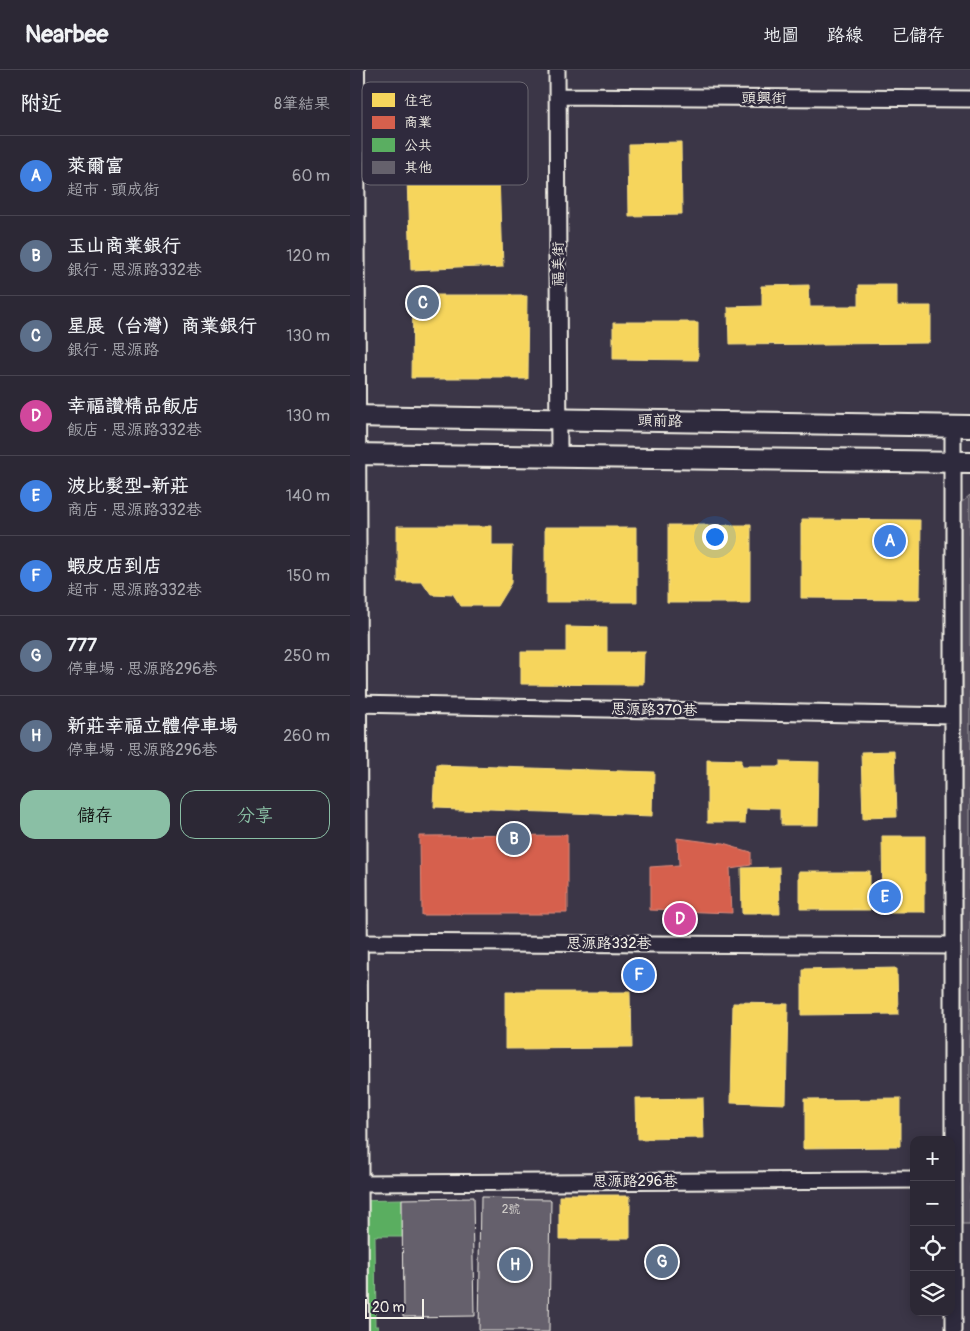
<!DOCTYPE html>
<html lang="zh-TW">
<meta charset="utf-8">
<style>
:root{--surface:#2c2835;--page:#383441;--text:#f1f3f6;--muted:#a6a6ad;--line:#484450;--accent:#8abfa5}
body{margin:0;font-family:Pangolin,"LXGW WenKai TC",sans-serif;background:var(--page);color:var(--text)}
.controls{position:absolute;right:15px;bottom:15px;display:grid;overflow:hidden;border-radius:10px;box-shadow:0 2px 12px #0003}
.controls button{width:45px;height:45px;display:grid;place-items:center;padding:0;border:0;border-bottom:1px solid var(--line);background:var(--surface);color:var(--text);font:25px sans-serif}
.scale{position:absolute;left:15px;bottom:12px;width:59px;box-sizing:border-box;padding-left:5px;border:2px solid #f4f1e8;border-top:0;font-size:14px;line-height:18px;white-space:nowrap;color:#f4f1e8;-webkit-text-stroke:4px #2f2a3d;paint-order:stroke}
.you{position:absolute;left:364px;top:466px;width:18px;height:18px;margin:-12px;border:4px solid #fff;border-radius:50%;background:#1a73e8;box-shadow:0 0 0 8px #1a73e833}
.badge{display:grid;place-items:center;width:32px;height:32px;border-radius:50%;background:var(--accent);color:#fff;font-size:16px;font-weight:700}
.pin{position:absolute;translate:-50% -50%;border:2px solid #fff;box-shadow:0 1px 5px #0006}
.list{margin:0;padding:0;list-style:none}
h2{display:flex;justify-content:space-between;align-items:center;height:65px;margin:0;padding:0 20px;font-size:21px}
h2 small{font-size:16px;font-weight:400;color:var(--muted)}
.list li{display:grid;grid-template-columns:32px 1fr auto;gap:15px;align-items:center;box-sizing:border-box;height:80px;padding:0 20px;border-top:1px solid var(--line)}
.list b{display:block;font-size:19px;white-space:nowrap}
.list p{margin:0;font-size:16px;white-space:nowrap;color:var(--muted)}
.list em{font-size:16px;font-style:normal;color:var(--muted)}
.actions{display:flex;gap:10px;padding:15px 20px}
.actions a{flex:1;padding:11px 0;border:1px solid var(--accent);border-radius:15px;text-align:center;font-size:18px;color:var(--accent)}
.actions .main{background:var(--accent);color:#111}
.icon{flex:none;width:28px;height:28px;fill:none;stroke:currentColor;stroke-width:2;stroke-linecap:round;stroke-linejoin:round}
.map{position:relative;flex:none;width:620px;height:1261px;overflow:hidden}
header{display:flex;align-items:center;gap:30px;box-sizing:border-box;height:70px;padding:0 25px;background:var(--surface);border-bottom:1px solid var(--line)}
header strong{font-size:24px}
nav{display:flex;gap:28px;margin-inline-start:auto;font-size:18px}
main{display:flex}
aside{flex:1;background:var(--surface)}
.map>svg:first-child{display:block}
.park{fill:#534e5c;stroke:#a4a0a2}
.homes{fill:#f6d55c;stroke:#f5dd86}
.shops{fill:#d6604d;stroke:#df8c7c}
.public{fill:#5aae61;stroke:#88c28a}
.building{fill:#65616c;stroke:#f4f1e8}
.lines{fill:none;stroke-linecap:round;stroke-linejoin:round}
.minor-casing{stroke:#f4f1e8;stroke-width:19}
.tertiary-casing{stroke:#f4f1e8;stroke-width:24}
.secondary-casing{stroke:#f4f1e8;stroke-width:26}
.minor{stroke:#2f2a3d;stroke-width:15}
.tertiary{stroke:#2f2a3d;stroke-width:20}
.secondary{stroke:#2f2a3d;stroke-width:22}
.labels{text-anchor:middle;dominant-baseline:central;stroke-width:5;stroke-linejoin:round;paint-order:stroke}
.number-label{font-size:12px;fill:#d0cdc9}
.street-label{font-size:15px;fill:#f4f1e8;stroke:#2f2a3d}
.key{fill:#2f2a3d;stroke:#6a6670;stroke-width:1}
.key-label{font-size:14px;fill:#f4f1e8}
</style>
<header>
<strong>Nearbee</strong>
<nav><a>地圖</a><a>路線</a><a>已儲存</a></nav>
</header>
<main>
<aside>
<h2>附近<small>8筆結果</small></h2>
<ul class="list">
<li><span class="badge" style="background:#3f7fe0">A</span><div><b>萊爾富</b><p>超市 · 頭成街</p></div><em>60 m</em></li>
<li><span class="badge" style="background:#5c6f8a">B</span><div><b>玉山商業銀行</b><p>銀行 · 思源路332巷</p></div><em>120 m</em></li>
<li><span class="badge" style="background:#5c6f8a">C</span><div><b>星展（台灣）商業銀行</b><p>銀行 · 思源路</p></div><em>130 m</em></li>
<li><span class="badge" style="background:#d1479c">D</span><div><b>幸福讚精品飯店</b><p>飯店 · 思源路332巷</p></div><em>130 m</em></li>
<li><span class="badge" style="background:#3f7fe0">E</span><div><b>波比髮型-新莊</b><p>商店 · 思源路332巷</p></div><em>140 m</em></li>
<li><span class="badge" style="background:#3f7fe0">F</span><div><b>蝦皮店到店</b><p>超市 · 思源路332巷</p></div><em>150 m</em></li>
<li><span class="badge" style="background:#5c6f8a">G</span><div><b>777</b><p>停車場 · 思源路296巷</p></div><em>250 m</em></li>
<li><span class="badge" style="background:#5c6f8a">H</span><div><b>新莊幸福立體停車場</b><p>停車場 · 思源路296巷</p></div><em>260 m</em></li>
</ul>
<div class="actions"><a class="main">儲存</a><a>分享</a></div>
</aside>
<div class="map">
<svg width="620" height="1261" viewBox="0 0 620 1261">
<rect width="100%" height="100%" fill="#3b3647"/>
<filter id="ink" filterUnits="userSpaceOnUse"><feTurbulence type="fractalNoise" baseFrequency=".02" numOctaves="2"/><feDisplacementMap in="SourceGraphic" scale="10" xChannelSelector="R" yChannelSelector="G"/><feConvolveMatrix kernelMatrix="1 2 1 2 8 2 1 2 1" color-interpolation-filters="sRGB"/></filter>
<g filter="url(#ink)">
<!-- park -->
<path class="park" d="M620 425V1155H612V432Z"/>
<!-- homes -->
<path class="homes" d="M149 73 153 196 61 200 57 77Z
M331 73 332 145 279 146 278 74Z
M459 215 460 236H508V215H548V236H581V273L379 275 378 237 412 236V216Z
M62 225H178L177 308H61Z
M263 252H348V290L263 289Z
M452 449 571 450 570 529 452 528Z
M317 455H400V533H317Z
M47 456H142V476H162L161 513 147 536H110L103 525 81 524 72 511H47Z
M196 457H287V532H196Z
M216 556 257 557V582H295L294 615 171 614V582H216Z
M544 681 546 747 513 748 511 682Z
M357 689 392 690V697H430V691L469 692 468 755H430V739L396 738 395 753H357Z
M86 695 304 702 303 746 84 738Z
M532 766H575V842H533Z
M429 797 430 843H392L391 798Z
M450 802H520V840H450Z
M547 898 548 944 451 945V900Z
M156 922H280L281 978 156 979Z
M383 933 438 934 436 1034 381 1032Z
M353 1028 354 1068 287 1069 286 1029Z
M550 1029V1077L454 1078V1030Z
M209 1125H280V1169H209Z"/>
<!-- shops -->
<path class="shops" d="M217 765V844H71L70 766Z
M328 768 373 774 400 782V795L380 798 382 843 300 840V797L329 795Z"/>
<!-- public -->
<path class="public" d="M52 1129V1167H25L26 1256H29V1261H0V1130Z"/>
<!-- building -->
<path class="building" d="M123 1128 125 1246 53 1247 52 1129Z
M131 1128 201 1129 199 1261H129Z"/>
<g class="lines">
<defs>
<path id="minor" d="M207 0 209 387
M207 26 620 29
M603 355V1261
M4 634 603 646
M5 872 603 876
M7 1113 564 1110"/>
<path id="tertiary" d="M0 346 620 356
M0 384 620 392"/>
<path id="secondary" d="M3 0 7 1261"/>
</defs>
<!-- minor casing -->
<use href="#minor" class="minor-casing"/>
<!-- tertiary casing -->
<use href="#tertiary" class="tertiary-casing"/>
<!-- secondary casing -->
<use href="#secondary" class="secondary-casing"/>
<!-- minor -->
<use href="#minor" class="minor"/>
<!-- tertiary -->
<use href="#tertiary" class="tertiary"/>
<!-- secondary -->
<use href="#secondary" class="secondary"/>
</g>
</g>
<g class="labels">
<!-- number labels -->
<g class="number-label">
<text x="161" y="1139">2號</text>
</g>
<!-- street labels -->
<g class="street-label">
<text x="414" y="28">頭興街</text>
<text transform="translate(208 194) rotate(-90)">福美街</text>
<text transform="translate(310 351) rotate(1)">頭前路</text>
<text transform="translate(304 640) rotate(1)">思源路370巷</text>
<text x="259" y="873">思源路332巷</text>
<text x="285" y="1111">思源路296巷</text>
</g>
</g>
<!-- legend -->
<rect x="12" y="12" width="166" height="103" rx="8" class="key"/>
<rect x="22" y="23" width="23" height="14" fill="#f6d55c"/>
<rect x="22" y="46" width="23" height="13" fill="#d6604d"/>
<rect x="22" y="68" width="23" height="14" fill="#5aae61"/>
<rect x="22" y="91" width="23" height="13" fill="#65616c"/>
<g class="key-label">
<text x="54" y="35">住宅</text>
<text x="54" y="57">商業</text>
<text x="54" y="80">公共</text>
<text x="54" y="102">其他</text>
</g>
</svg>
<div class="controls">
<button>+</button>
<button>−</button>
<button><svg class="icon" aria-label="locate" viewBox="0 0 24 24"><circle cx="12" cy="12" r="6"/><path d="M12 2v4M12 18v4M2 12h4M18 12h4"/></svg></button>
<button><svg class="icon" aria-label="layers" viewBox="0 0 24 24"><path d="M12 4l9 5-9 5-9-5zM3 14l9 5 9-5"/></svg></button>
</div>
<div class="scale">20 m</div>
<div class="you"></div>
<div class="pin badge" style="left:540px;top:471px;background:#3f7fe0">A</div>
<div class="pin badge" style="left:164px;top:769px;background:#5c6f8a">B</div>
<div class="pin badge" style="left:73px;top:233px;background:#5c6f8a">C</div>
<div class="pin badge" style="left:330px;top:849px;background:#d1479c">D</div>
<div class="pin badge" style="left:535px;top:827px;background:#3f7fe0">E</div>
<div class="pin badge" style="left:289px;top:905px;background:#3f7fe0">F</div>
<div class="pin badge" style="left:312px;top:1192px;background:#5c6f8a">G</div>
<div class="pin badge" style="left:165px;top:1195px;background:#5c6f8a">H</div>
</div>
</main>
